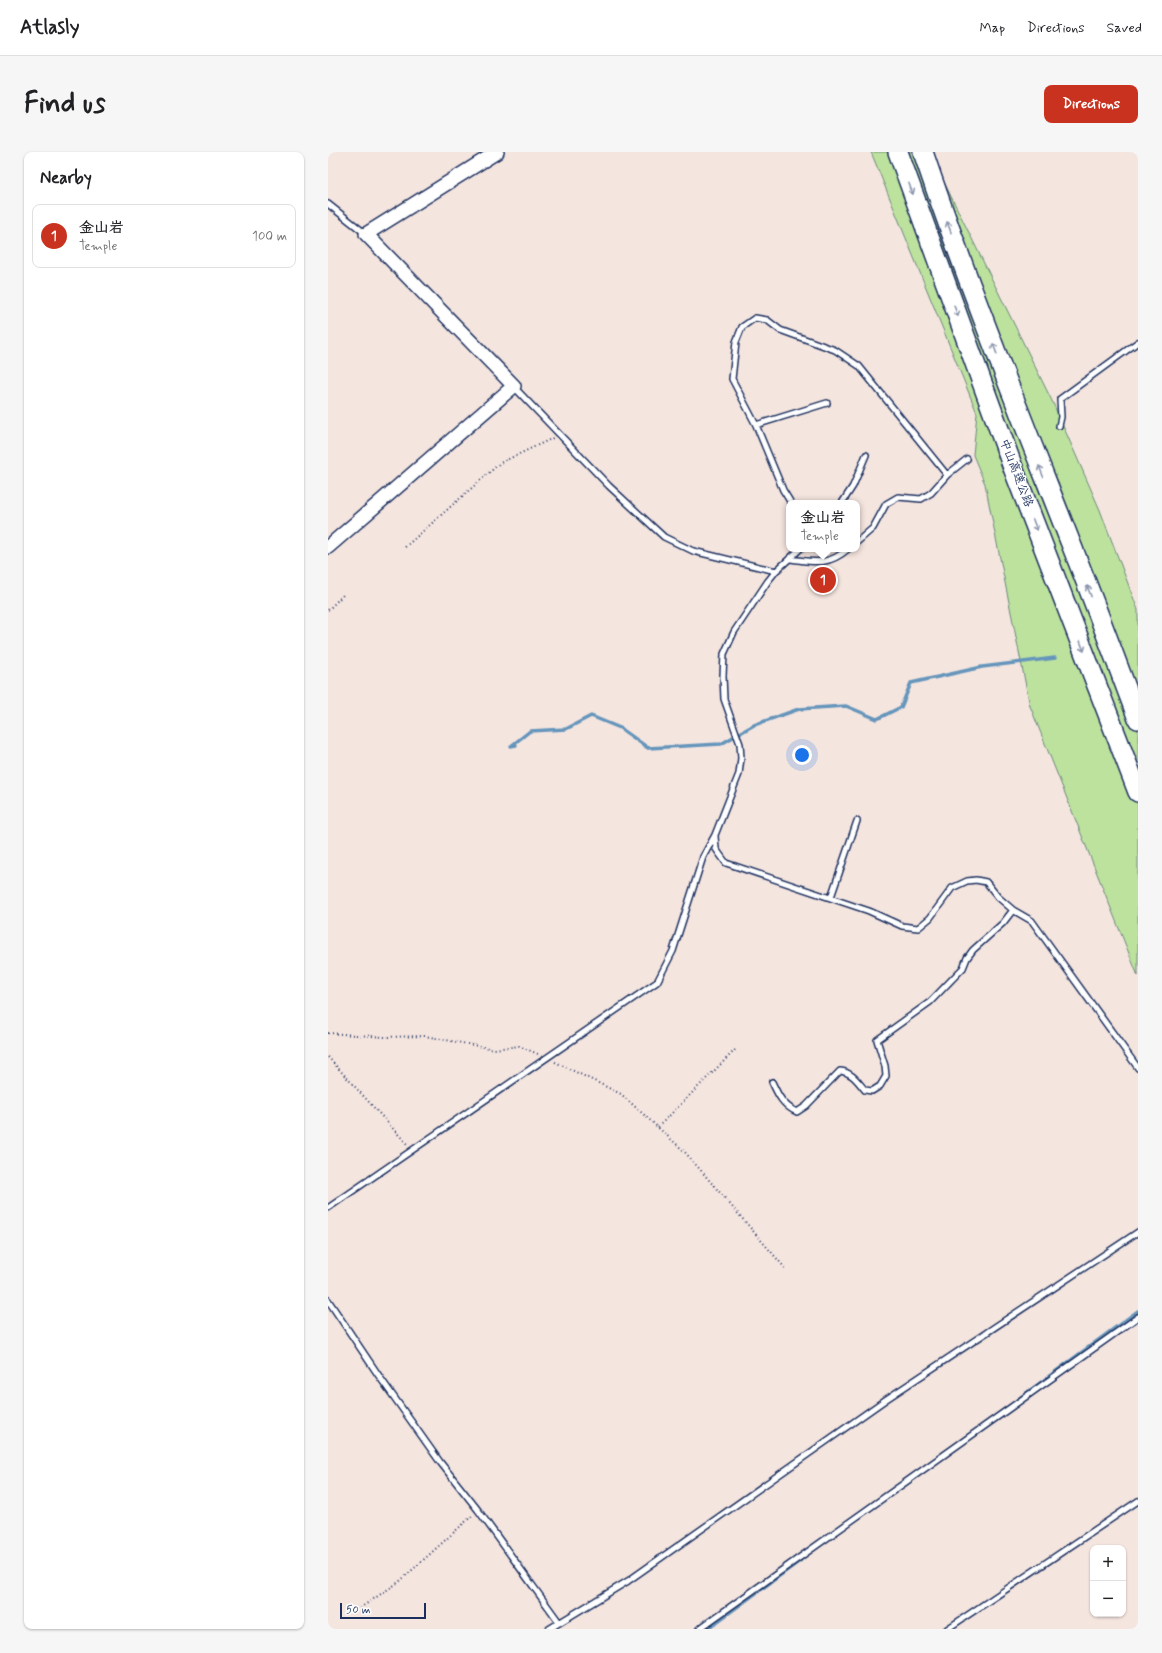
<!DOCTYPE html>
<meta charset="utf-8">
<style>
:root{--surface:#fff;--page:#f6f6f6;--text:#202124;--muted:#757577;--line:#e0e0e0;--accent:#c8321e}
body{margin:0;font-family:Mynerve,"LXGW WenKai TC",sans-serif;background:var(--page);color:var(--text)}
.controls{position:absolute;right:12px;bottom:12px;display:grid;overflow:hidden;border-radius:8px;box-shadow:0 1px 3px #0004}
.controls button{width:36px;height:36px;display:grid;place-items:center;padding:0;border:0;border-bottom:1px solid var(--line);background:var(--surface);color:var(--text);font:20px sans-serif}
.scale{position:absolute;left:12px;bottom:10px;width:86px;box-sizing:border-box;padding-left:4px;border:2px solid #1b2f5e;border-top:0;font-size:11px;line-height:14px;white-space:nowrap;color:#1b2f5e;-webkit-text-stroke:3px #fff;paint-order:stroke}
.you{position:absolute;left:474px;top:603px;width:14px;height:14px;margin:-10px;border:3px solid #fff;border-radius:50%;background:#1a73e8;box-shadow:0 0 0 6px #1a73e833}
.badge{display:grid;place-items:center;width:26px;height:26px;border-radius:50%;background:var(--accent);color:#fff;font-size:13px;font-weight:700}
.pin{position:absolute;translate:-50% -50%;border:2px solid #fff;box-shadow:0 1px 4px #0006}
.popup{position:absolute;left:458px;top:348px;width:74px;height:52px;box-sizing:border-box;display:grid;place-content:center;border-radius:8px;background:var(--surface);filter:drop-shadow(0 1px 3px #0005);font-size:13px;white-space:nowrap;color:var(--muted)}
.popup b{font-size:15px;color:var(--text)}
.popup::after{content:'';position:absolute;left:50%;top:100%;margin-left:-8px;border:8px solid transparent;border-top-color:var(--surface)}
.list{margin:0;padding:0;list-style:none}
h2{display:flex;justify-content:space-between;align-items:center;height:52px;margin:0;padding:0 16px;font-size:17px}
h2 small{font-size:13px;font-weight:400;color:var(--muted)}
.list li{display:grid;grid-template-columns:26px 1fr auto;gap:12px;align-items:center;box-sizing:border-box;height:64px;margin:0 8px 8px;padding:0 8px;border:1px solid var(--line);border-radius:8px}
.list b{display:block;font-size:15px;white-space:nowrap}
.list p{margin:0;font-size:13px;white-space:nowrap;color:var(--muted)}
.list em{font-size:13px;font-style:normal;color:var(--muted)}
.map{position:relative;flex:none;width:810px;height:1477px;overflow:hidden;border-radius:8px}
header{display:flex;align-items:center;gap:24px;box-sizing:border-box;height:56px;padding:0 20px;background:var(--surface);border-bottom:1px solid var(--line)}
header strong{font-size:19px}
nav{display:flex;gap:22px;margin-inline-start:auto;font-size:14px}
.intro{display:flex;align-items:center;justify-content:space-between;box-sizing:border-box;height:96px;padding:0 24px}
h1{margin:0;font-size:28px}
.button{padding:10px 18px;border-radius:8px;background:var(--accent);color:#fff;font-size:14px;font-weight:700}
main{display:flex;gap:24px;padding:0 24px}
aside{flex:1;background:var(--surface);border-radius:8px;box-shadow:0 1px 3px #0004}
.map>svg:first-child{display:block}
.green{fill:#bce29d;stroke:#6c887e}
.lines{fill:none;stroke-linecap:round;stroke-linejoin:round}
.stream{stroke:#6595bb;stroke-width:3.5}
.service-casing{stroke:#1b2f5e;stroke-width:8}
.tertiary-casing{stroke:#1b2f5e;stroke-width:16}
.motorway-casing{stroke:#1b2f5e;stroke-width:22}
.path{stroke:#1b2f5e;stroke-width:2;stroke-dasharray:1 3;stroke-linecap:butt}
.service{stroke:#fff;stroke-width:5}
.tertiary{stroke:#fff;stroke-width:13}
.motorway{stroke:#fff;stroke-width:19}
.oneway{stroke:#8d97ae}
.labels{text-anchor:middle;dominant-baseline:central;stroke-width:3;stroke-linejoin:round;paint-order:stroke}
.street-label{font-size:12px;fill:#1b2f5e;stroke:#fff}
</style>
<header>
<strong>Atlasly</strong>
<nav><a>Map</a><a>Directions</a><a>Saved</a></nav>
</header>
<div class="intro"><h1>Find us</h1><a class="button">Directions</a></div>
<main>
<aside>
<h2>Nearby<small></small></h2>
<ul class="list">
<li><span class="badge">1</span><div><b>金山岩</b><p>Temple</p></div><em>100 m</em></li>
</ul>
</aside>
<div class="map">
<svg width="810" height="1477" viewBox="0 0 810 1477">
<rect width="100%" height="100%" fill="#f5e5df"/>
<filter id="ink" filterUnits="userSpaceOnUse"><feTurbulence type="fractalNoise" baseFrequency=".025" numOctaves="2"/><feDisplacementMap in="SourceGraphic" scale="8" xChannelSelector="R" yChannelSelector="G"/><feConvolveMatrix kernelMatrix="1 2 1 2 8 2 1 2 1" color-interpolation-filters="sRGB"/></filter>
<g filter="url(#ink)">
<!-- green -->
<path class="green" d="M543 0H605L611 20 725 251 772 358 810 458V824L702 554 657 332 645 303 649 261Z"/>
<g class="lines">
<!-- stream -->
<path class="stream" d="M188 593 183 594 202 579 238 577 263 564 292 576 320 596 393 592 426 573 471 557 518 554 549 567 573 555 583 531 654 515 727 506
M689 1248 810 1159
M379 1477 473 1408"/>
<defs>
<path id="service" d="M0 52 38 82
M186 235 281 334 336 385 365 399 448 419
M428 273 499 251
M731 274 733 265 732 247 810 190
M463 351 455 338 428 273 404 227 408 190 414 175 427 166 439 168 452 178 507 198 531 214 619 323 639 307
M514 351 525 334 538 303
M529 390 545 376 558 352 570 345 593 347 603 341 619 323
M463 407C487 410 500 414 520 397
M387 684 388 697 398 711 541 759 574 774 590 776 602 766 624 736 639 729 648 728 658 730 670 745 685 758 704 769 810 916
M503 745 529 669
M444 930C450 943 455 954 469 960L478 954 512 919C524 920 530 930 537 938L544 939 552 934 558 924 557 914 549 888 602 850 635 816 639 806 645 798 675 771 685 758
M0 1056 329 830 345 799 375 705 387 683 411 622 413 606 412 592 396 547 395 524 396 502 406 480 440 429 448 419 472 397
M0 1148 51 1224 112 1310 150 1358 231 1470
M221 1477 300 1429 557 1248 810 1080
M371 1477 810 1165
M619 1477 810 1349"/>
<path id="tertiary" d="M0 395 186 234 38 82 169 0"/>
<path id="motorway" d="M570 0 687 321 810 640
M595 0C641 136 695 269 747 402 769 457 789 512 810 567"/>
</defs>
<!-- service casing -->
<use href="#service" class="service-casing"/>
<!-- tertiary casing -->
<use href="#tertiary" class="tertiary-casing"/>
<!-- motorway casing -->
<use href="#motorway" class="motorway-casing"/>
<!-- path -->
<path class="path" d="M77 395 172 311 225 286
M0 458 15 443
M0 881 57 885 97 884 166 897 191 894 210 902
M0 905 79 992
M227 910 293 942 356 999 457 1116
M330 975 408 897
M32 1456 71 1430 145 1363"/>
<!-- service -->
<use href="#service" class="service"/>
<!-- tertiary -->
<use href="#tertiary" class="tertiary"/>
<!-- motorway -->
<use href="#motorway" class="motorway"/>
</g>
<!-- one-way arrows -->
<defs><path id="oneway-shaft" d="M-6 0H5M1.5-3L5.5 0L1.5 3" fill="none" stroke-width="1.6" stroke-linecap="round" stroke-linejoin="round"/></defs>
<g class="oneway">
<use href="#oneway-shaft" transform="translate(583 37) rotate(70)"/>
<use href="#oneway-shaft" transform="translate(621 75) rotate(-110)"/>
<use href="#oneway-shaft" transform="translate(628 159) rotate(70)"/>
<use href="#oneway-shaft" transform="translate(667 197) rotate(-110)"/>
<use href="#oneway-shaft" transform="translate(713 319) rotate(-112)"/>
<use href="#oneway-shaft" transform="translate(707 373) rotate(69)"/>
<use href="#oneway-shaft" transform="translate(761 439) rotate(-111)"/>
<use href="#oneway-shaft" transform="translate(754 494) rotate(69)"/>
</g>
</g>
<g class="labels">
<!-- street labels -->
<g class="street-label">
<text transform="translate(688 321) rotate(69)">中山高速公路</text>
</g>
</g>
</svg>
<div class="controls">
<button>+</button>
<button>−</button>
</div>
<div class="scale">50 m</div>
<div class="you"></div>
<div class="pin badge" style="left:495px;top:428px">1</div>
<div class="popup"><b>金山岩</b>Temple</div>
</div>
</main>
